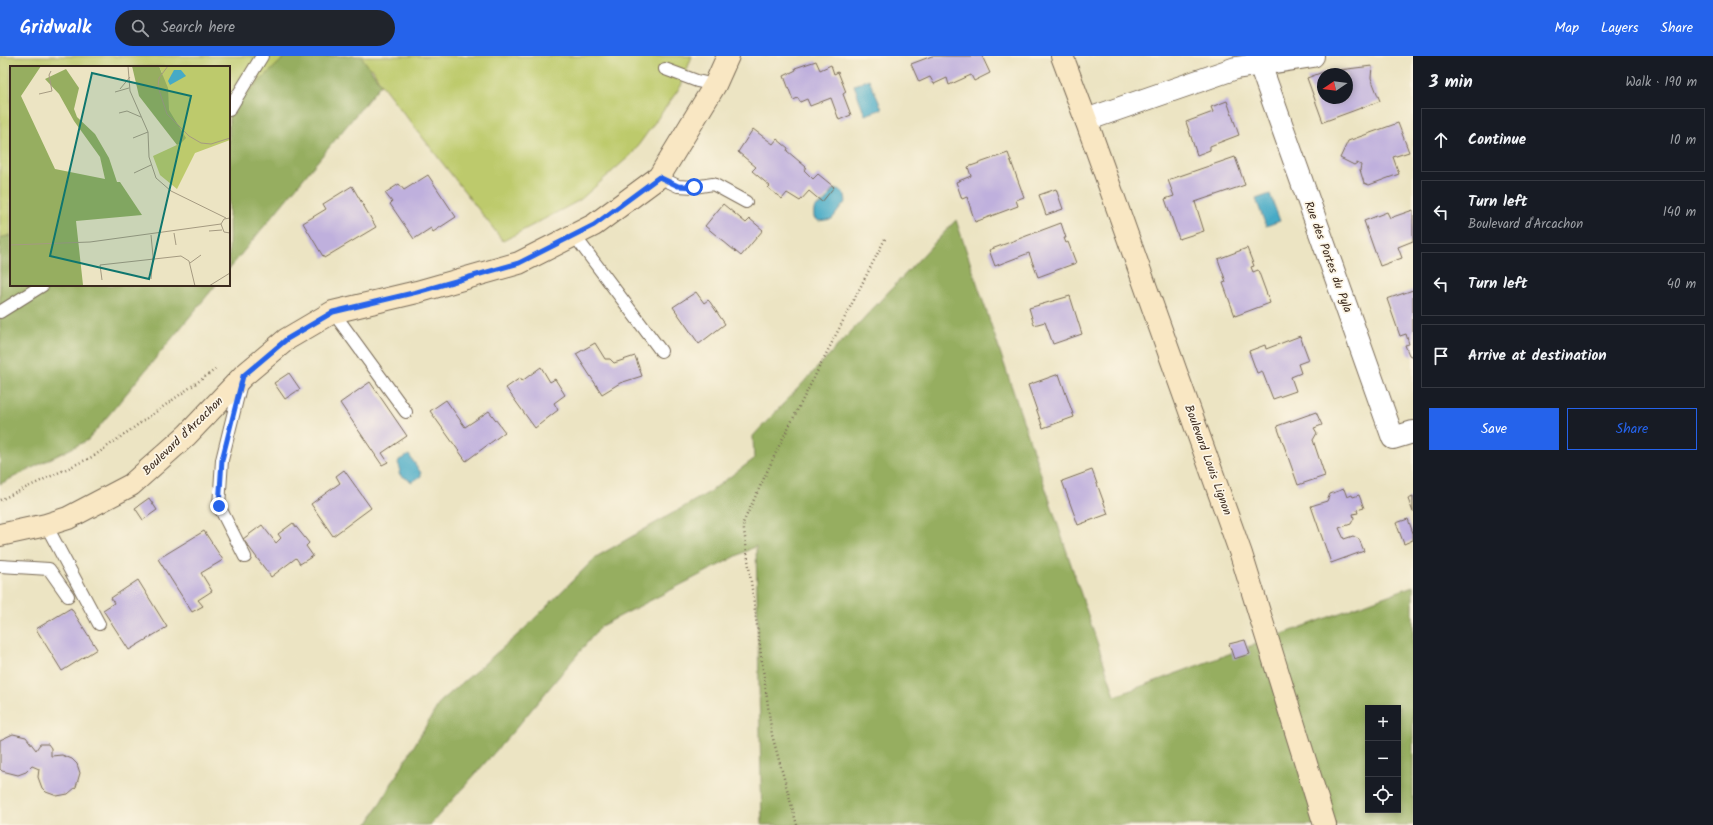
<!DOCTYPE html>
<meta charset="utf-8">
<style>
:root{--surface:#171b24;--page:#20242c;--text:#f1f3f6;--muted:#9ea1a6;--line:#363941;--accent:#2563eb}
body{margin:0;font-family:Kalam,sans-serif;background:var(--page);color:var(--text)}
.controls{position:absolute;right:12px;bottom:12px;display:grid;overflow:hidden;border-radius:0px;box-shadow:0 2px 6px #0003}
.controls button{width:36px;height:36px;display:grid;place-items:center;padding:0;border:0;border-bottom:1px solid var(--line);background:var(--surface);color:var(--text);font:20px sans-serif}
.compass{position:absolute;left:1317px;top:12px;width:36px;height:36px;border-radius:50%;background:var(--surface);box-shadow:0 2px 6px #0003;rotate:257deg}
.stop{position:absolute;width:12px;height:12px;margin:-9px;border:3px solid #2563eb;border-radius:50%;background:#fff}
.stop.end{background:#2563eb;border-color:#fff;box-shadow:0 1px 4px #0008}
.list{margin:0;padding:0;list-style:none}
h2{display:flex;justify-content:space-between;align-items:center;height:52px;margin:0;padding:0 16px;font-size:17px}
h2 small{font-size:13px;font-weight:400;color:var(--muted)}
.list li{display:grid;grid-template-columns:26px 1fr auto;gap:12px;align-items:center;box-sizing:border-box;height:64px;margin:0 8px 8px;padding:0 8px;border:1px solid var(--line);border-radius:0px}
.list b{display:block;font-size:15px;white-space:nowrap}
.list p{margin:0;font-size:13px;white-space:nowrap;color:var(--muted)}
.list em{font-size:13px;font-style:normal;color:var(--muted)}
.actions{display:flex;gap:8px;padding:12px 16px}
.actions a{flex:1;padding:9px 0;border:1px solid var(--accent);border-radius:0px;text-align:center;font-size:14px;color:var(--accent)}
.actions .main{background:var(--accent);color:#fff}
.icon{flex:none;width:22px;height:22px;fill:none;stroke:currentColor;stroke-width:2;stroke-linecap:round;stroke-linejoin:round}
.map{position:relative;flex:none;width:1413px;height:769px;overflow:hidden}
header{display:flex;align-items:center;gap:24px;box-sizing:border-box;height:56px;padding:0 20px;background:var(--accent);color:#fff}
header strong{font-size:19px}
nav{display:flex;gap:22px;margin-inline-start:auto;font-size:14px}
.search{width:280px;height:36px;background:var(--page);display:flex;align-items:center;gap:10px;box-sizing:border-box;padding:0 14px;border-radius:22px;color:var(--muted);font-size:15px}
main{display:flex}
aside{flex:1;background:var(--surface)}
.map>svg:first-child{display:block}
.green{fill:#bdca6c;stroke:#7c7a45}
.forest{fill:#96ae60;stroke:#686c3f;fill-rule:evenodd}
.water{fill:#46aac6;stroke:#406a72}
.building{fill:#bfb0dd;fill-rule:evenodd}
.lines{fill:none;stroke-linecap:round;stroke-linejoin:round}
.service-casing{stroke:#796b58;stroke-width:14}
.minor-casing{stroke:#796b58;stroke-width:24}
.secondary-casing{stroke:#796b58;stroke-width:24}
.path{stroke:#796b58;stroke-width:2.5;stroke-dasharray:1 3;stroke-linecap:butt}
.service{stroke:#fff;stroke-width:12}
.minor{stroke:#fff;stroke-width:22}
.secondary{stroke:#f9e7c3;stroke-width:22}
.route{stroke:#2563eb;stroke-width:5}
.labels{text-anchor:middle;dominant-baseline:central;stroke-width:3.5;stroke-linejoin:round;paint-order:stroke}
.street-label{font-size:12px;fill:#3b2a1e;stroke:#fcf5e5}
.inset-road{fill:none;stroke:#a59a81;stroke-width:1}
.view{fill:#0f766e;fill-opacity:0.15;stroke:#0f766e;stroke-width:2}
.inset-edge{fill:none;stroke:#3b2a1e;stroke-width:2}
</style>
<header>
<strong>Gridwalk</strong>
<div class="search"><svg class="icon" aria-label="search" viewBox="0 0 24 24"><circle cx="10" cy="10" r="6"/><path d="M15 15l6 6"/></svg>Search here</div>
<nav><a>Map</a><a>Layers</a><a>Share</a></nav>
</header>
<main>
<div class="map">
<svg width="1413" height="769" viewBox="0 0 1413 769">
<rect width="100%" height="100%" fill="#fcf5e5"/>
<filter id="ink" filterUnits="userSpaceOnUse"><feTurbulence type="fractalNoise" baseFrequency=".025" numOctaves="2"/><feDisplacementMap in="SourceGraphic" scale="8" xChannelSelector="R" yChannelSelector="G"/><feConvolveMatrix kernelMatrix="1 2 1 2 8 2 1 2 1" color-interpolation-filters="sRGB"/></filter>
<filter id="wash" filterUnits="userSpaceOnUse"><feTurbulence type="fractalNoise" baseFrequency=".012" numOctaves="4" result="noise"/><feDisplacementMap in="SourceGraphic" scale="16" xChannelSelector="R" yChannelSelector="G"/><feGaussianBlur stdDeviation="0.9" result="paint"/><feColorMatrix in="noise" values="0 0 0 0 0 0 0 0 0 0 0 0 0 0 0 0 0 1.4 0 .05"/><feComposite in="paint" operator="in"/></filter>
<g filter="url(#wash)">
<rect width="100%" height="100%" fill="#ece4c3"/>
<!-- green -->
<path class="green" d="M0 0H692L681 30 632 98 580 144 503 185 381 28 372 12 291 95 229 137V11H11V229L0 293Z"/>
<!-- forest -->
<path class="forest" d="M286 0H361L381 28 229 213V55Z
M956 164 1115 640 1413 530V769H762L756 490 601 570 517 671 430 769H367L440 646 522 575 596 501 708 437 754 403 753 380ZM1368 652H1398V754H1368Z
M11 179V229H216L88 384 0 428V182Z"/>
<!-- water -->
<path class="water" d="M869 23 882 53 865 59 854 29Z
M838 133 845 139 846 145 832 163 819 165 814 162C813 146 816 154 825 145 828 142 830 138 832 134Z
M1270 138 1280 165 1266 170 1256 143Z
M409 399 421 417V420L412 426 399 418 400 412 398 407 399 404Z"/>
<g id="blocks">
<!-- building -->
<path class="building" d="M932 0H982L990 17 974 25 971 19 949 29 947 22 934 28 930 21 919 26 911 8Z
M816 5 820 14 831 9 834 18 838 16 846 36 843 38 851 59 839 64 831 42 810 50 807 43 800 46 798 42 793 44 784 20 796 14 795 12Z
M1372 10 1371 22 1380 45 1323 66 1307 22 1323 16ZM1323 18H1347V42H1323Z
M1227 45 1239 79 1210 90V94L1197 99 1186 66 1213 56 1211 51Z
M1398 67 1409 96 1393 101 1399 118 1369 129 1364 127 1360 114 1361 109 1357 107 1354 109 1340 102 1348 85Z
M753 73 773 88 777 83 788 92 787 95 806 111 804 114 813 123 818 118 834 131 822 146 809 135 800 145 787 137 782 143 768 132 770 130 752 115 756 111 738 96Z
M1008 97 1024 141 1016 144 1018 150 975 166 967 141 962 143 956 126 971 120 968 111Z
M1235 101 1245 129 1195 146 1204 175 1179 183 1165 143 1174 140 1168 124Z
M428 119 456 161 433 176 431 172 414 183 390 148 392 146 385 137 399 128 404 134Z
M352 130 376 171 324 202 303 167 326 153 323 148Z
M1056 133 1063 153 1046 159 1039 139Z
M723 148 746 167 750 163 763 174 741 200 705 170Z
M1413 154V185L1398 191 1402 202 1380 210 1364 165 1387 156 1390 162Z
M1061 167 1066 182H1064L1066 187 1068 186 1076 207 1038 221 1029 197 995 210 989 194Z
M1247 192 1254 210 1251 211 1253 216 1258 214 1270 247 1235 260 1223 227 1226 226 1218 203Z
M1413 234V301L1409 299 1405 289 1409 288 1406 278 1400 280 1387 243Z
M696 236 704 247 708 244 710 246 725 268 699 288 673 251Z
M1070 240 1082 278 1053 288 1045 266 1034 269 1029 252Z
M1300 280 1309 304 1298 308 1301 317 1291 321 1296 335 1273 343 1262 315 1257 317 1249 295 1265 289 1266 293Z
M595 287 605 303H610L614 307 635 300 642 320 620 327 602 338 576 298Z
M541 311 550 326 555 323 565 339 554 347 558 354 535 372 506 332 520 322 522 325Z
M289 317 300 333 285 343 274 327Z
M1059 318 1074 361 1043 372 1028 329Z
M370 326 407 380 382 397 388 406 382 409 340 347Z
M446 344 465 371 489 355 505 376 466 405 430 355Z
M1316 356 1322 369 1314 372 1317 377 1313 384 1325 420 1298 429 1277 370Z
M344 414 371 452 333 480 311 448 340 427 336 420Z
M1092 414 1108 458 1078 469 1062 425Z
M1344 433 1347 441 1352 439 1353 441 1359 439 1364 452 1357 454 1358 457 1353 458 1354 462 1351 468 1339 472 1344 483 1353 480 1359 483 1364 495 1331 507 1311 450 1327 445 1330 438Z
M1413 441V456L1408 443Z
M149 442 157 454 143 464 135 452Z
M1408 463 1413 477V484L1404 488 1396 467Z
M293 467 309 487 306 490 313 500 300 508 296 502 271 521 243 483 262 469 276 487 281 482 278 478Z
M204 475 223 504 201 517 212 535 198 544 203 550 192 556 158 503Z
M138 524 167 571 129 594 103 554 114 547 111 542Z
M71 552 97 593 62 615 36 573Z
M1245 584 1250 598 1234 603 1229 588Z
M13 678 26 681 36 694 40 688H48L51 692V700L62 699 72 703 77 708 80 717 76 731 68 738 57 740 46 736 42 732 38 721 39 713 32 710 26 716 18 719 2 715 0 713V684Z"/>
</g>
</g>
<g filter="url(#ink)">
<use href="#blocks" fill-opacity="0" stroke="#796b58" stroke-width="1"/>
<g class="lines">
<defs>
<path id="service" d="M665 13 697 25 715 29
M229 54 262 0
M659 121 678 130 694 131 713 128 746 146
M574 179 661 295
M0 256 43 229
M333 256 406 356
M241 327 222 404 219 450 245 501
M46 469 99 568
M0 510 49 513 68 540"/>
<path id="minor" d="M1257 0 1393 382 1413 376
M1086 64 1236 12 1313 0"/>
<path id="secondary" d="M1062 0 1086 64 1241 498 1325 769
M0 479 46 469 68 462 131 429 187 379 243 320 287 283 333 256 417 236 519 207 594 169 659 121 715 29 728 0"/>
</defs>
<!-- service casing -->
<use href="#service" class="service-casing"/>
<!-- minor casing -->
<use href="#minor" class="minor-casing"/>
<!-- secondary casing -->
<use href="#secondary" class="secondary-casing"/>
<!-- path -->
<path class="path" d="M0 444 94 400 216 313
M797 769 772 679 743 467 779 390 886 181"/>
<!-- service -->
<use href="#service" class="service"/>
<!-- minor -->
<use href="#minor" class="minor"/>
<!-- secondary -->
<use href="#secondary" class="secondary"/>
</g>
</g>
<g class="lines" filter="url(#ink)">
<!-- route -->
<path class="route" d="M219 450 222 404 243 320 287 283 333 256 417 236 519 207 594 169 659 121 678 130 694 131"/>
</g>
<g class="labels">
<!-- street labels -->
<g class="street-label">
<text transform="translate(1328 201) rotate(70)">Rue des Portes du Pyla</text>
<text transform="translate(183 380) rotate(-44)">Boulevard d'Arcachon</text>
<text transform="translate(1208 404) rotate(70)">Boulevard Louis Lignon</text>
</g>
</g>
<!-- overview -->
<g transform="translate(10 10)">
<rect width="220" height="220" fill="#ece4c3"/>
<path d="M149 0H220V74L185 87 167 123 150 109 143 90 169 78 160 65 152 7Z" fill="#bdca6c"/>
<path d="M0 0H31L11 30 45 103 95 113 90 91 64 55 49 28 35 13 56 3 69 22 64 43 67 51 85 68 99 92 107 116H110L132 149 66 155 73 219 82 220H0ZM122 0H149L158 22 159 44 176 72 171 77 167 79 129 30Z" fill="#96ae60"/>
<path d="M164 4H171L176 10 160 19 158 15Z" fill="#46aac6"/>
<path class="inset-road" d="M118 0 120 25 138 66 139 91 146 112 161 125 216 152M158 0 149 12 148 21 157 48 179 70 191 77 201 78 220 72M110 23 120 11M105 26 119 22M29 28 42 25 39 9 41 5M109 47 117 45 131 51M123 72 138 66M124 107 141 99M220 152 214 153 211 158 214 166 220 167M199 165 212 164M164 167 166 179M141 169 143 190 141 213M0 179 80 176 211 158M180 197 191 189M92 214 90 199 171 190 179 195 185 220M199 220 220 207"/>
<path class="view" d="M82 7 181 30 139 213 40 190Z"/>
<rect width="220" height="220" class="inset-edge"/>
</g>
</svg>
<div class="controls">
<button>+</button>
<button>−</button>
<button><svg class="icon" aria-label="locate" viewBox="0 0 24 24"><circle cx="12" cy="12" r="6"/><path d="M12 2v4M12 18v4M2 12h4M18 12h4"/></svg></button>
</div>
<svg class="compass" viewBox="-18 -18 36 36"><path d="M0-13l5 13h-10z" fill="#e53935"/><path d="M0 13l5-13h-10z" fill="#9ea1a6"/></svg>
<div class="stop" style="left:694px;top:131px"></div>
<div class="stop end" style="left:219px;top:450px"></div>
</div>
<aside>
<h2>3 min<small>Walk · 190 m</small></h2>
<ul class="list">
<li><svg class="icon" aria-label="ahead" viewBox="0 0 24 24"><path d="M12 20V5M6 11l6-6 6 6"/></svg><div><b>Continue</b></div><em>10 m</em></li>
<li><svg class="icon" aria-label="left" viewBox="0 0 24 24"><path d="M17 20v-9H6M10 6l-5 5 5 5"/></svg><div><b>Turn left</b><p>Boulevard d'Arcachon</p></div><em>140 m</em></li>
<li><svg class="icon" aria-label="left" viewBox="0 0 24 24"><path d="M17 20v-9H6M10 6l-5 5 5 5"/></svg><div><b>Turn left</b></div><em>40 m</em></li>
<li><svg class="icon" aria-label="arrive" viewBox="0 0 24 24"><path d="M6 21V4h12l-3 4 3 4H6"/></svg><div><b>Arrive at destination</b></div></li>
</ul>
<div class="actions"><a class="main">Save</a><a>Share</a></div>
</aside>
</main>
